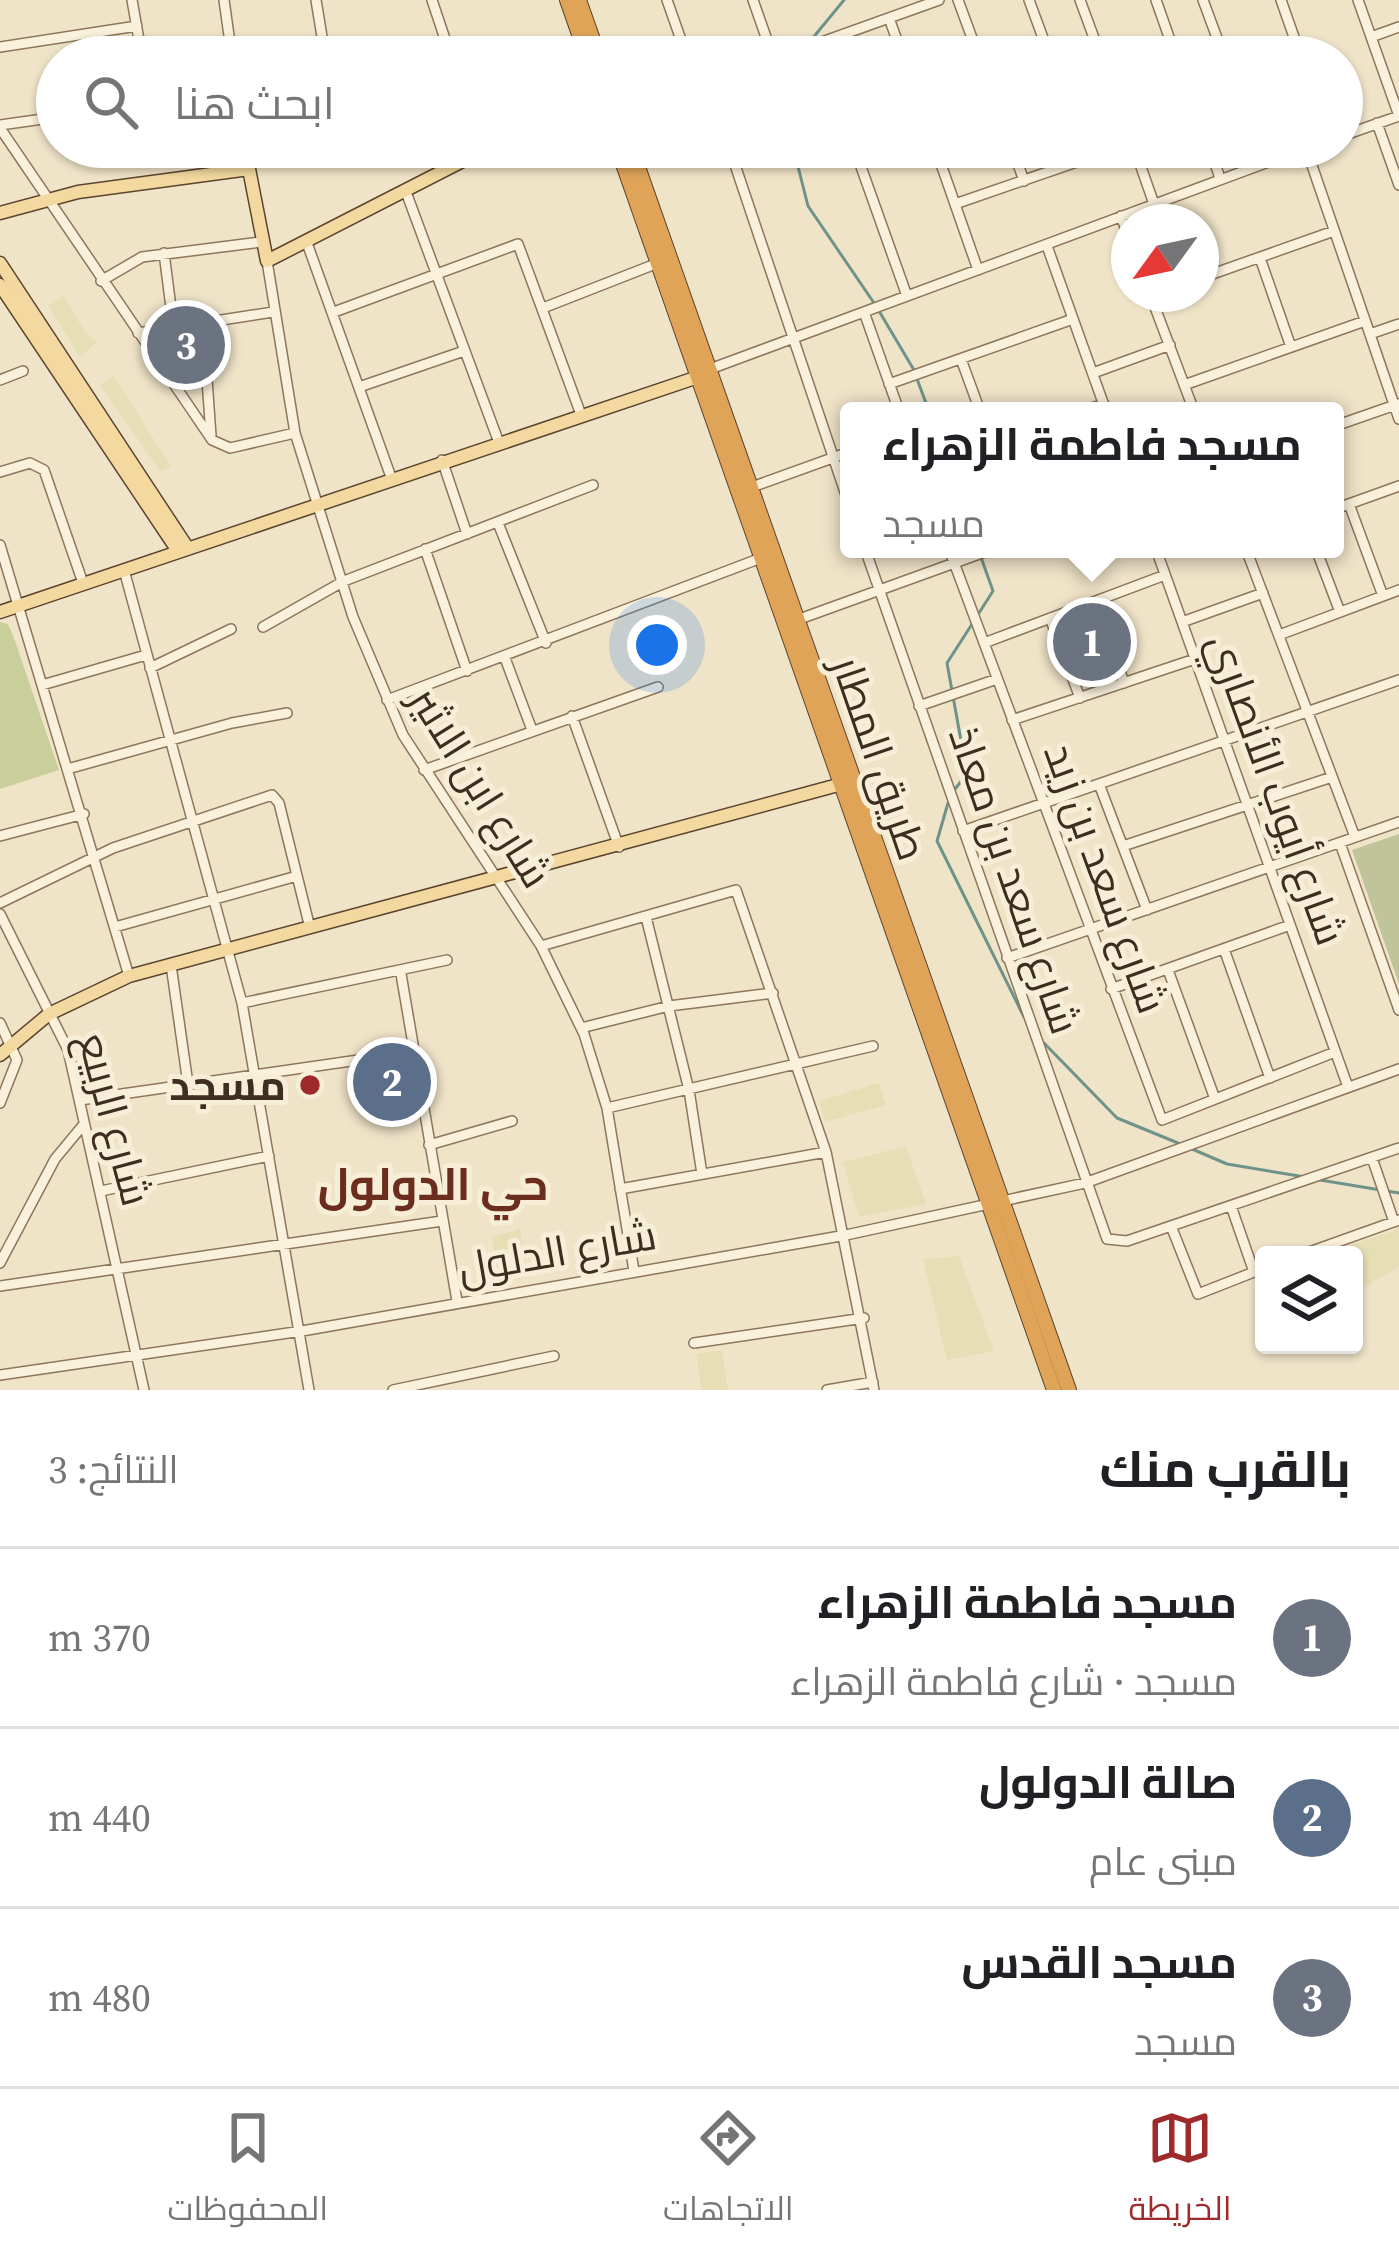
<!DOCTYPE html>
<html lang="ar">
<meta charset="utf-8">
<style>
:root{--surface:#fff;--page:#f2f2f2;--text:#202124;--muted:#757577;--line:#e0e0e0;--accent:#9e2a2b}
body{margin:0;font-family:"Source Serif 4",Cairo,serif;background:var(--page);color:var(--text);direction:rtl}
.controls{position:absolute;right:36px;bottom:36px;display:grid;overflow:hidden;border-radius:12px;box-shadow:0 3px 9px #0004}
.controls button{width:108px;height:108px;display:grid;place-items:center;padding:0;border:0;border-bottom:3px solid var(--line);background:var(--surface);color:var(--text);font:60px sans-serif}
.compass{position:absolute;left:1111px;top:204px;width:108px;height:108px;border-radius:50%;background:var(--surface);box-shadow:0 3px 9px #0004;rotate:237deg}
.you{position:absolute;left:657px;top:645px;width:42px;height:42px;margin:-30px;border:9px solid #fff;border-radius:50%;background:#1a73e8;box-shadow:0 0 0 18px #1a73e833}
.badge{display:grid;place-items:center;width:78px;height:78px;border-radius:50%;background:var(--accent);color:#fff;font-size:39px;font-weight:700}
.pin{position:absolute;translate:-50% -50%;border:6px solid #fff;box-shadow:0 3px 12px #0006}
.popup{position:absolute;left:840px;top:402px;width:504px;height:156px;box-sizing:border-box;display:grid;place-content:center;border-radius:12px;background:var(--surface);filter:drop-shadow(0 3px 9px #0005);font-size:39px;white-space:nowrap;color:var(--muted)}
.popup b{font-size:45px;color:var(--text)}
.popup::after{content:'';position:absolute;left:50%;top:100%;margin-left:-24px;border:24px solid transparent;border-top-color:var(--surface)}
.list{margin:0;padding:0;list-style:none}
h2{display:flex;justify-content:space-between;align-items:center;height:156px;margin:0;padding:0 48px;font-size:51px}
h2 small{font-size:39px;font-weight:400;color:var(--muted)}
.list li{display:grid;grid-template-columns:78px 1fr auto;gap:36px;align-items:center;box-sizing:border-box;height:180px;padding:0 48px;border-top:3px solid var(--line)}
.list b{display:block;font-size:45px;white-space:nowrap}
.list p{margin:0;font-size:39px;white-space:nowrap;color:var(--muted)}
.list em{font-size:39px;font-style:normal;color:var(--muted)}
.icon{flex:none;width:66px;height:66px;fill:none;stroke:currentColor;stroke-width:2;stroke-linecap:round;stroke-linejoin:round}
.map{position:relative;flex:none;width:1399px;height:1390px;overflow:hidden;direction:ltr}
.search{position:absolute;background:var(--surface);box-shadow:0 3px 9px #0004;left:36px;right:36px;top:36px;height:132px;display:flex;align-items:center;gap:30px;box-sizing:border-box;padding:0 42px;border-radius:66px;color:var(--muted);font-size:45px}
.sheet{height:696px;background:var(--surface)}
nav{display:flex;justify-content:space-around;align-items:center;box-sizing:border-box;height:168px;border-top:3px solid var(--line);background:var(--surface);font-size:33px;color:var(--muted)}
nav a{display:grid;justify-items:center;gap:6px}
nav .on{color:var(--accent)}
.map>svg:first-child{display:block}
.farmland{fill:#e6deb5}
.green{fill:#c9cf9b}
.cemetery{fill:#bfc49a}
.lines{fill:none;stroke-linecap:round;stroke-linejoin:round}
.stream{stroke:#6f938a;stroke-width:3}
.minor-casing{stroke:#8d765c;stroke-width:12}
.major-casing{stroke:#5b4430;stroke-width:15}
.highway-casing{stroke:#5b4430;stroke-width:16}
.minor{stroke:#faf1dc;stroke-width:9}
.major{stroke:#f3d9a0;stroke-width:12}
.highway{stroke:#e0a458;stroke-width:14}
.poi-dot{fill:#9e2a2b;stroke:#f7eed8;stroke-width:4.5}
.labels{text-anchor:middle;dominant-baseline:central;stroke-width:10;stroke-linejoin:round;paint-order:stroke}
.street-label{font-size:42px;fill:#3d2e20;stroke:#f7eed8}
.poi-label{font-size:42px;font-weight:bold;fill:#3d2e20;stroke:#f7eed8;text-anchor:end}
.neighbourhood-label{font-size:45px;font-weight:bold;fill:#6b2e1e;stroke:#f7eed8}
</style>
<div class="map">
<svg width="1399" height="1390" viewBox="0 0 1399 1390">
<rect width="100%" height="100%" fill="#f0e4c8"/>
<!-- farmland -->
<path class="farmland" d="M64 296 86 334 97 342 80 357 48 306Z
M114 376 171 467 160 471 100 385Z
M879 1083 886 1105 825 1122 819 1101Z
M906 1146 926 1204 859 1217 843 1162Z
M520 1229 528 1277 500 1283 492 1237Z
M1399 1229V1267L1354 1293V1255L1337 1250Z
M959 1256 994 1351 947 1360 923 1259Z
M722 1350 728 1390H702L696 1354Z"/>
<!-- green -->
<path class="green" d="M0 622 8 624 14 638 59 770 0 789Z"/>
<!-- cemetery -->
<path class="cemetery" d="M1399 834V984L1352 850Z"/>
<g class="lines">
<!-- stream -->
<path class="stream" d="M807 45 844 0
M793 147 808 206 874 303
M879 311 914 370
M917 379 929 411
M978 549 993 591 979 613
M955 789 967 774 947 663 974 621
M948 803 937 841 1024 1017
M1044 1043 1117 1118 1178 1143
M1192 1149 1227 1164 1305 1177
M1320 1180 1399 1193"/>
<defs>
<path id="minor" d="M132 0 142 57
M224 0 232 57
M316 0 325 55
M432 0 451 57
M667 0 687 57
M753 0 773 57
M958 0 979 57
M1029 0 1050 57
M1080 0 1101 57
M1156 0 1176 57
M1203 0 1224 57
M1281 0 1301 57
M1358 0 1399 116
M889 18 903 57
M1371 37 1399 27
M0 47 137 26
M780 57 939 0
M1153 57 1174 50
M1377 123 1399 185
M0 125 57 117
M0 128 212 440 230 448 295 433
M1342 136 1399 116
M246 147 249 169
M729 147 849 504
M854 147 907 296
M935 147 978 270
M1012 147 1024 181
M1134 147 1154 204
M1209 147 1220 178
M1306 148 1399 419
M406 192 498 440
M955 204 1120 147
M1121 216 1129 238
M307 243 391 477
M1047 246 1106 411
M164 253 173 323
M1260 258 1291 347
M267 261 295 433 353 617 403 735 541 946 584 1034 607 1108 634 1271
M1201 278 1334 231
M101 281 142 257 261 242
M1150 294 1194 411
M543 308 658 263
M334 312 518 244 580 412
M864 312 899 411
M203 322 211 436
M138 333 273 312
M1370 334 1399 324
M961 359 980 411
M710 369 1309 147
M1093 373 1170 345
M0 380 23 371
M889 384 1073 319
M1184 385 1365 321
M362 386 464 351
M1082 411 1104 404
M1335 426 1398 404
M442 460 467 534
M0 472 30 463 44 470 83 583
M752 487 849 452
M1349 504 1383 596
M1335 509 1399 486
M498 523 546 643
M0 545 129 976
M425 549 467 671
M865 549 1107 1239 1127 1241 1399 1148
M949 549 1162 1120 1335 1052
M1156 549 1348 1087
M1246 549 1355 837
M1316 549 1340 612
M124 570 242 1003 309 1390
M1097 601 1124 683
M1050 618 1080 698
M794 621 993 549
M1182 622 1263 593
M263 627 344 581 593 485
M1279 635 1399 590
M984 643 1165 575
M505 658 532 730
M150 668 231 629
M42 685 146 655
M387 700 761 558
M919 706 997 679
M572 716 619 847
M1012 720 1195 659
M71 768 232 723 287 713
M424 770 658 687
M1099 784 1147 910
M963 831 1399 680
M0 836 84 814
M1340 843 1399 1010
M1123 846 1332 777
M0 903 113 848 272 795 279 803 310 928
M0 914 68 1050 144 1390
M646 917 689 1090 702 1174
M115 927 297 876
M541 946 736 890 826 1152 874 1390
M1224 949 1270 1078
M1007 958 1399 822
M171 965 188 1084
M1168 970 1215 1099
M401 974 457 1301
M1111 989 1290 925
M242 1003 447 960
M0 1023 17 1060 0 1103
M581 1028 669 1006 773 993
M80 1100 414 1052
M607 1108 873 1046
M429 1145 512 1121
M1372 1158 1394 1222
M620 1189 826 1152
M101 1191 269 1156
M1231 1206 1254 1272 1264 1268
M1171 1226 1198 1294 1254 1272
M1301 1255 1399 1220
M0 1263 55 1159 84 1124
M0 1286 442 1221
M694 1343 864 1318
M0 1375 302 1331 846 1235 1085 1183 1399 1069
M393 1390 554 1356
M827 1390 873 1382"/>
<path id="major" d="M0 213 78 192 249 169 267 261 490 147
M0 263 187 547
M0 285 178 551
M0 612 698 377
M0 1055 49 1014 129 976 838 785"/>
<path id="highway" d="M567 0 587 57
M579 0 599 57
M617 147 1054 1390
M631 147 1069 1390"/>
</defs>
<!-- minor casing -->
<use href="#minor" class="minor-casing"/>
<!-- major casing -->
<use href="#major" class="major-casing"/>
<!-- highway casing -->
<use href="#highway" class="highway-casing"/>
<!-- minor -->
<use href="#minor" class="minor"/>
<!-- major -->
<use href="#major" class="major"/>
<!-- highway -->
<use href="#highway" class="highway"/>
</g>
<!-- markers -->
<circle class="poi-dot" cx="310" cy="1085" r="12"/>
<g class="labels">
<!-- street labels -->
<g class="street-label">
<text transform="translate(880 758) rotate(71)">طريق المطار</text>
<text transform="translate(481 787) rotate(58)">شارع ابن الاثير</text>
<text transform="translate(1277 789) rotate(70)">شارع أيوب الأنصاري</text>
<text transform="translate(1106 878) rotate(70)">شارع سعد بن زيد</text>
<text transform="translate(1015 880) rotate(71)">شارع سعد بن معاذ</text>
<text transform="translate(115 1119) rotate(75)">شارع الربيع</text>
<text transform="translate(557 1251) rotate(-10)">شارع الدلول</text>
</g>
<!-- poi labels -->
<g class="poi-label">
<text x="286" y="1085">مسجد</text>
</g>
<!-- neighbourhood labels -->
<g class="neighbourhood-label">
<text x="433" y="1184">حي الدولول</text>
</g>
</g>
</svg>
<div class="controls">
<button><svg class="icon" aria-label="layers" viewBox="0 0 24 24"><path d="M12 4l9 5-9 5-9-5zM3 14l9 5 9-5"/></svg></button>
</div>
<svg class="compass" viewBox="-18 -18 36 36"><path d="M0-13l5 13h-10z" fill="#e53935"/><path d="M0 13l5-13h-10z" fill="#757577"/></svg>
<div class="you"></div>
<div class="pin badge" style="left:1092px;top:642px;background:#6b7280">1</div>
<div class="popup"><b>مسجد فاطمة الزهراء</b>مسجد</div>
<div class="pin badge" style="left:392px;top:1082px;background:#5c6f8a">2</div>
<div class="pin badge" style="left:186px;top:345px;background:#6b7280">3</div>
<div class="search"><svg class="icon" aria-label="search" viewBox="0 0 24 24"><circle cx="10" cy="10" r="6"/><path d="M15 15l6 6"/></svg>ابحث هنا</div>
</div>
<section class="sheet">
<h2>بالقرب منك<small>النتائج: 3</small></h2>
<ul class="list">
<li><span class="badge" style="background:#6b7280">1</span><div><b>مسجد فاطمة الزهراء</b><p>مسجد · شارع فاطمة الزهراء</p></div><em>370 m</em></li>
<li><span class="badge" style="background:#5c6f8a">2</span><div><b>صالة الدولول</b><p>مبنى عام</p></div><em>440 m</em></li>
<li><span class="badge" style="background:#6b7280">3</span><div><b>مسجد القدس</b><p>مسجد</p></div><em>480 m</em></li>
</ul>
</section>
<nav>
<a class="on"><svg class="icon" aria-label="map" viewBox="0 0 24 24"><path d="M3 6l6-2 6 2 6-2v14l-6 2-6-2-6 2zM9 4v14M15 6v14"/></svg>الخريطة</a>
<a><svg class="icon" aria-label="directions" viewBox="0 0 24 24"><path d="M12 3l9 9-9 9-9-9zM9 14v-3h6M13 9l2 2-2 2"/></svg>الاتجاهات</a>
<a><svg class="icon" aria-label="saved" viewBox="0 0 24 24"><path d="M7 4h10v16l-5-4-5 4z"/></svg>المحفوظات</a>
</nav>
